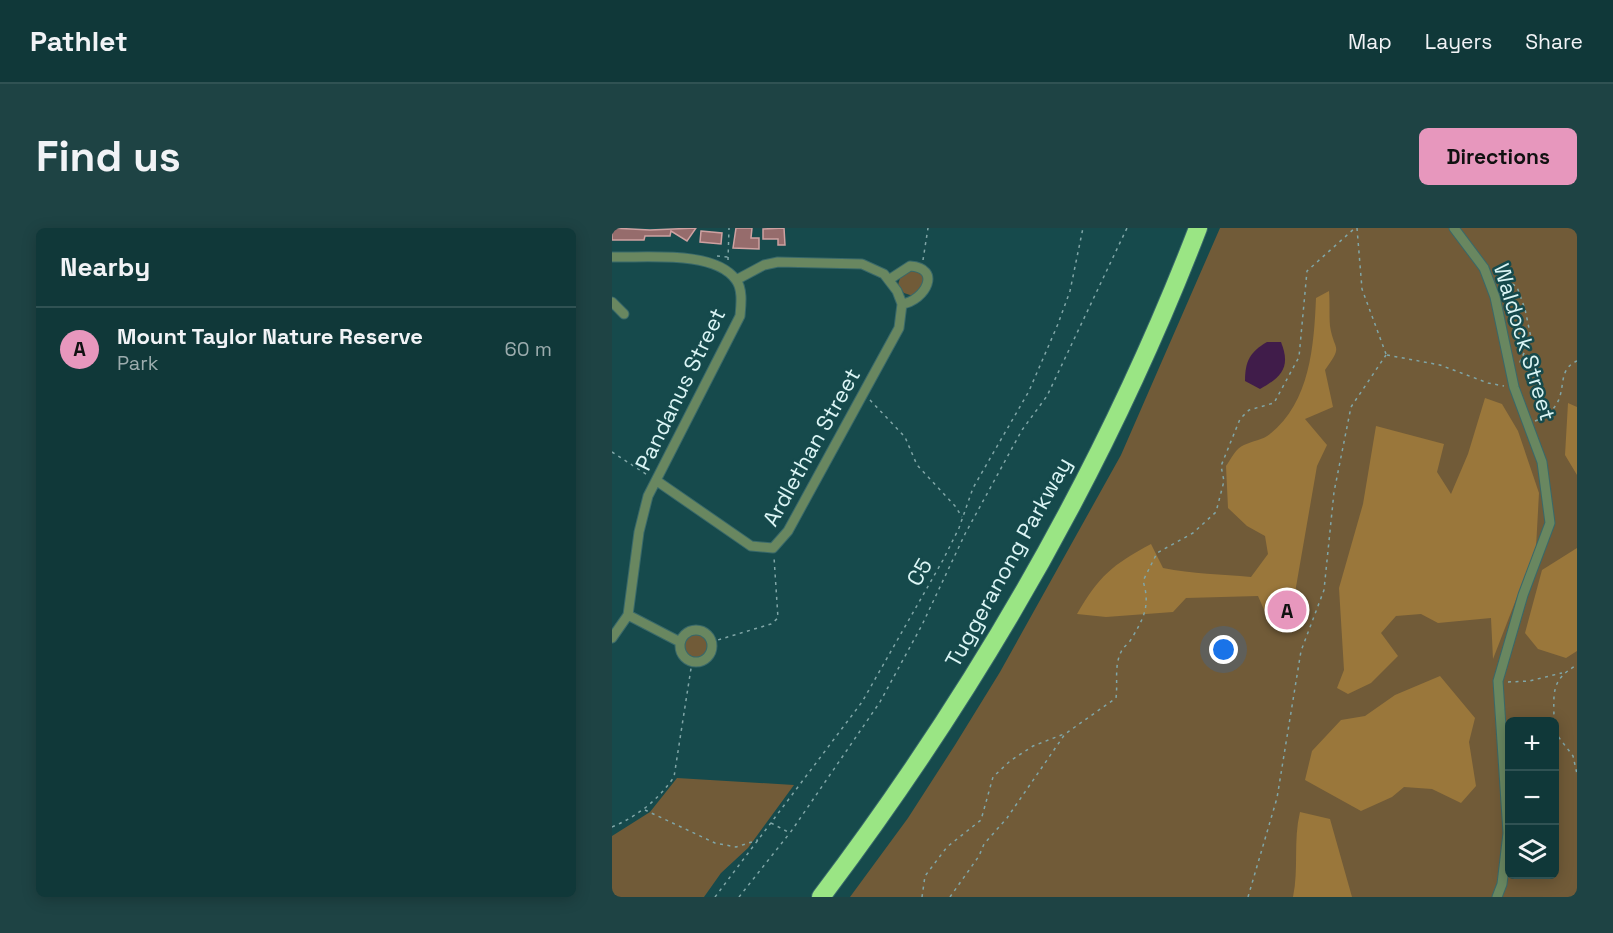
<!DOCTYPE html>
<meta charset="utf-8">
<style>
:root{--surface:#103839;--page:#1e4344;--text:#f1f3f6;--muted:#9cacae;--line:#305253;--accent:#e797bd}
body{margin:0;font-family:"Space Grotesk",sans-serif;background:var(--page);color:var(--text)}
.controls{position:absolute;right:18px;bottom:18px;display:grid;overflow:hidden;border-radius:9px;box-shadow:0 3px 15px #0003}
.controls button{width:54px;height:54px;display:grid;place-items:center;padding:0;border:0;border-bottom:2px solid var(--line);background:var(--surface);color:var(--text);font:30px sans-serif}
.you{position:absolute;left:612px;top:422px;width:21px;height:21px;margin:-15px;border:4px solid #fff;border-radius:50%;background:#1a73e8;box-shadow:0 0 0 9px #1a73e833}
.badge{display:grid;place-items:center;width:39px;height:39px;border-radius:50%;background:var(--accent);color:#111;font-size:20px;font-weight:700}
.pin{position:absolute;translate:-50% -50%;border:3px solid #fff;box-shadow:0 2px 6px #0006}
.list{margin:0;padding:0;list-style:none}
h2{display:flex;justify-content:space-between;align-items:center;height:78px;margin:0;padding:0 24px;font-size:26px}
h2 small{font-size:20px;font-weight:400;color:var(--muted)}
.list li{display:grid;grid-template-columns:39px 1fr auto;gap:18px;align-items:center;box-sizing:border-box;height:84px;padding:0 24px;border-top:2px solid var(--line)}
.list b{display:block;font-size:22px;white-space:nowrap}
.list p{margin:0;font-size:20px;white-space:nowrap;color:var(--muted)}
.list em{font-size:20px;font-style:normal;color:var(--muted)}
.icon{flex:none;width:33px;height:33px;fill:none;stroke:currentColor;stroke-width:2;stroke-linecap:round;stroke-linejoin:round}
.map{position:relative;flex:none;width:965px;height:669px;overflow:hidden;border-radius:9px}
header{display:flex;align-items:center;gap:36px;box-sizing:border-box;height:84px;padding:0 30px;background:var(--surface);border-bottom:2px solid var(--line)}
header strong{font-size:28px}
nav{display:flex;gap:33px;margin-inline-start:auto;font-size:21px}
.intro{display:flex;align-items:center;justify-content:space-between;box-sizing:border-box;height:144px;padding:0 36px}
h1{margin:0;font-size:42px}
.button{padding:15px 27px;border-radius:9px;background:var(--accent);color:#111;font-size:21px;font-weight:700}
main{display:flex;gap:36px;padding:0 36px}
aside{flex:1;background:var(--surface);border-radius:9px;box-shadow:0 3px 15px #0003}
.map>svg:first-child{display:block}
.green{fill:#715b38;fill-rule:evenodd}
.forest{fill:#9a773b}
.water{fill:#401c4a}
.building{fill:#966c6c;stroke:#cea1a1;stroke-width:1.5}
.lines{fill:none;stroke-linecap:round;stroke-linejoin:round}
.minor-casing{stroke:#39696a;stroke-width:11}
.motorway-casing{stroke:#39696a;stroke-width:20}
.path{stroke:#80a6a7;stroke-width:1.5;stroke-dasharray:3 4.5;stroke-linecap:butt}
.minor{stroke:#698760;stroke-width:9}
.motorway{stroke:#9ae584;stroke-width:18}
.labels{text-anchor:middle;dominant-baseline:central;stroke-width:5;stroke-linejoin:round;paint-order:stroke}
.street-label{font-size:22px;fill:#dbf5f5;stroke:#164a4c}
</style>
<header>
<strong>Pathlet</strong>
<nav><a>Map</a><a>Layers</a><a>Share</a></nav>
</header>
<div class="intro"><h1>Find us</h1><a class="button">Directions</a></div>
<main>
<aside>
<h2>Nearby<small></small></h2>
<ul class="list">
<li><span class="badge">A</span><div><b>Mount Taylor Nature Reserve</b><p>Park</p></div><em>60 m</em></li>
</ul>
</aside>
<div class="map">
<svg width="965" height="669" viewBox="0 0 965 669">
<rect width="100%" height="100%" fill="#164a4c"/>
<!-- green -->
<path class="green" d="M608 0H965V669H238L296 590 343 517 388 444 509 227ZM897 494H942V646H897Z
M308 42 314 55 301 68 292 65 286 57 290 43Z
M71 418a13 13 0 1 1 26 0a13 13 0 1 1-26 0Z
M65 550 182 557 136 620 109 645 92 669H0V608L38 584Z"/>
<!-- forest -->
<path class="forest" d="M717 63C718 74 717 87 718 98 722 124 732 116 713 142L721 179 693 191 715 217 705 238 680 382 657 393 646 368 574 370 561 384 494 389 465 386C487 348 500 337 539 316L551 340C580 346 610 346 639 349L656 326 653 308 635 298 616 280 614 238C619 231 624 220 632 217 640 213 651 212 658 206 698 174 702 118 704 70Z
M873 170 890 176 906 203 927 265 924 320 881 431 879 390 826 395 809 386 784 388 769 405 786 428 759 455 736 466 725 460 732 442 727 360 751 276 764 198 832 216 825 244 839 266 856 226Z
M956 175 965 179V247L953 227Z
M965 320V423L954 430 926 421 913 405 930 342Z
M828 448 863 490 857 514 864 558 849 575 820 561 792 559 780 569 749 583 693 552 700 523 729 492 753 488 783 467Z
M688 584 718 591 740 669H681C687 641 681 613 688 584Z"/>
<!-- water -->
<path class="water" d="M655 114H669C679 139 670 149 648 161L633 153C633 133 638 124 655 114Z"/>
<!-- building -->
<path class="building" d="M0 0 38 2 84 0 75 13 59 3 58 8H33L32 12H0Z
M124 0H140L139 10H147V21L121 20Z
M172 0 173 17H166V11H151V1Z
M89 3 110 5 109 16 88 14Z"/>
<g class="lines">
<defs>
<path id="minor" d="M842 0 872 40 883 69 902 159 930 234 938 295 911 367 886 453 896 605 890 656 885 669
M0 29C34 30 103 22 124 52 131 61 129 77 128 88L36 268 27 304 16 387 0 410
M278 51 298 38C330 40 314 72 290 76
M0 74 12 86
M45 253 139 318 161 320 176 303 287 100 290 76 285 63 272 46 250 36 166 34 152 37 124 52
M16 387 68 414
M68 418a16 16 0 1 1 32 0a16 16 0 1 1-32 0Z"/>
<path id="motorway" d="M209 669C363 465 494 239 586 0"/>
</defs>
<!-- minor casing -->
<use href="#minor" class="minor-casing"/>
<!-- motorway casing -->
<use href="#motorway" class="motorway-casing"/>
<!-- path -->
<path class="path" d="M745 0 750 61 774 126
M105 28 116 29
M116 32 117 0
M311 32 316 0
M882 43 905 59 913 81 919 110 906 138
M775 127 828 137 876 155 892 158
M258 172 293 209 305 237 343 278 350 289
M923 193C965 175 938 145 965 133
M0 224 37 248
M99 414 159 396 166 390 162 329
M896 454 917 453 950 445
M942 494C942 465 938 452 965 437
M942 503 961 528 965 546
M33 582 103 615 124 619 146 612
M159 595 178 605 268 474 310 397 353 306 410 202 435 168 515 0
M0 599C26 588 46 572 62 549L80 434
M103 669 250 474 331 332 347 300 361 260 417 163 446 96 458 63 471 0
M127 669 177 606
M310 669 313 648 335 619 369 592 381 549 398 533 421 518 452 506
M338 669 367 628 372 616 395 590 453 506 504 470C506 454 502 438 509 424 511 419 515 417 518 413 531 392 539 378 531 353L545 325 581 305 604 284 612 253 609 238 628 191 637 182 662 175 687 129 695 43 743 0
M636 669 665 570 689 423 712 362 722 264 739 179 774 127"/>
<!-- minor -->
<use href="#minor" class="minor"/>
<!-- motorway -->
<use href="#motorway" class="motorway"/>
</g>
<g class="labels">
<!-- street labels -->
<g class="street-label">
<text transform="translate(913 114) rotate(73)">Waldock Street</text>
<text transform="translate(68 161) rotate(-64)">Pandanus Street</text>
<text transform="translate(199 219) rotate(-61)">Ardlethan Street</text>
<text transform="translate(396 334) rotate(-61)">Tuggeranong Parkway</text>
<text transform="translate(307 344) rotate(-60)">C5</text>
</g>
</g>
</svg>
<div class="controls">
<button>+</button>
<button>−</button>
<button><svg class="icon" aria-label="layers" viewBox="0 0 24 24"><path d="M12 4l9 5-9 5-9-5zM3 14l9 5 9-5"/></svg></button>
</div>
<div class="you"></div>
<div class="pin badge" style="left:675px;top:382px">A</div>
</div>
</main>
